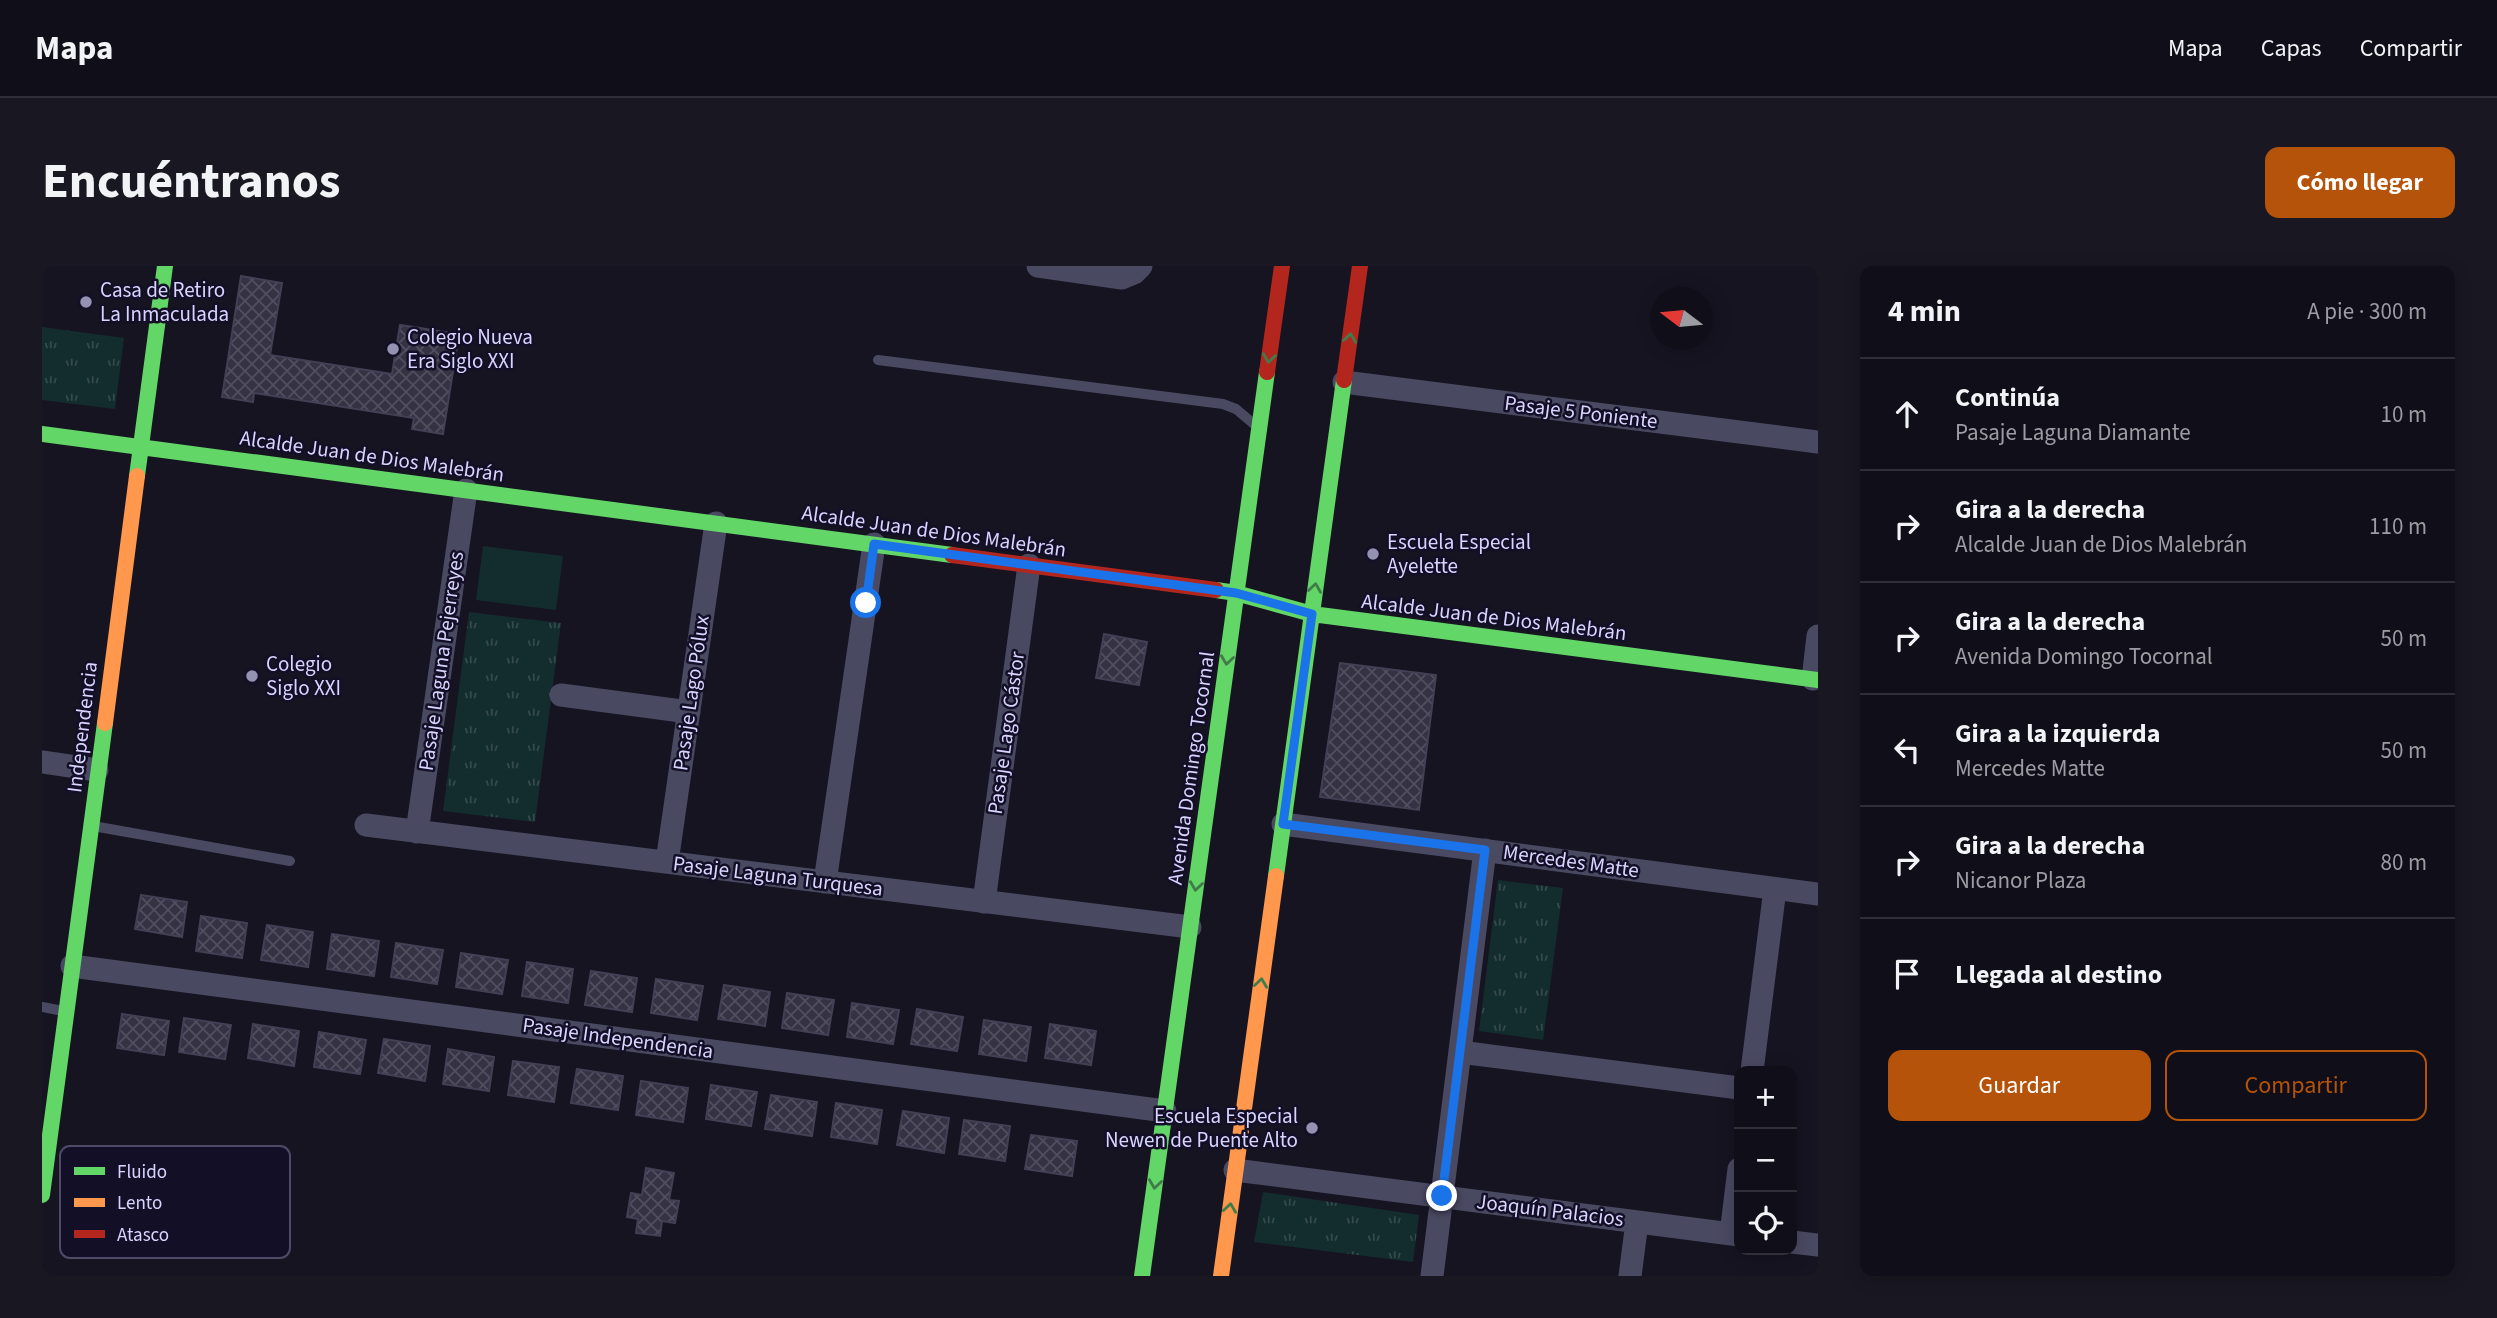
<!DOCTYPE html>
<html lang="es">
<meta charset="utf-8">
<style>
:root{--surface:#100f19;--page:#191822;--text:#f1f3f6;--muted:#9c9ca2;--line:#302f38;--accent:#b45309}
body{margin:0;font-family:"Source Sans 3",sans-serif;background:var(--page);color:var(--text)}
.controls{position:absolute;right:21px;bottom:21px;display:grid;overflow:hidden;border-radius:14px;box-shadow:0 4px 18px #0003}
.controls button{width:63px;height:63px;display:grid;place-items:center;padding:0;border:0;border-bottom:2px solid var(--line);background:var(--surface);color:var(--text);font:35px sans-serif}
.compass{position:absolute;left:1608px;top:21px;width:63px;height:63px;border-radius:50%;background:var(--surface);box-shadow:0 4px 18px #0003;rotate:286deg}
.stop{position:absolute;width:21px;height:21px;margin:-16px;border:5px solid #1a73e8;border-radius:50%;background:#fff}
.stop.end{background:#1a73e8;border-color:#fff;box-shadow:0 2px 7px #0008}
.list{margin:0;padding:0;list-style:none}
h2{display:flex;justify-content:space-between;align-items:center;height:91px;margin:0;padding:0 28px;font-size:30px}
h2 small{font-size:23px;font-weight:400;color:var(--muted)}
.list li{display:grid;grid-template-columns:46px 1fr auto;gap:21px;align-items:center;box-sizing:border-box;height:112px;padding:0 28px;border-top:2px solid var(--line)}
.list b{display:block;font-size:26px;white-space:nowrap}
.list p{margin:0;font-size:23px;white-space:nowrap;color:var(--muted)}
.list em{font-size:23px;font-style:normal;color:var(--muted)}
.actions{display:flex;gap:14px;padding:21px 28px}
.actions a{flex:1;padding:16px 0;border:2px solid var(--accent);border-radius:14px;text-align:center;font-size:24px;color:var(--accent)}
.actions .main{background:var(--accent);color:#fff}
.icon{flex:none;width:38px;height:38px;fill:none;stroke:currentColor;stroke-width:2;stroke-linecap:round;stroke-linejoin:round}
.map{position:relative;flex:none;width:1776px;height:1010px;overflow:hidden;border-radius:14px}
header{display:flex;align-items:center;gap:42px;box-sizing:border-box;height:98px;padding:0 35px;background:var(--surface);border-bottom:2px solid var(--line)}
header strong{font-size:33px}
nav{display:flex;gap:38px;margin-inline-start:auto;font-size:24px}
.intro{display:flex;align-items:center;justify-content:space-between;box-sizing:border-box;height:168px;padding:0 42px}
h1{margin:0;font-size:49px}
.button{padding:18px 32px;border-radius:14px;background:var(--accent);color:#fff;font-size:24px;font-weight:700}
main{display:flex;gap:42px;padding:0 42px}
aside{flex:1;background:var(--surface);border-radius:14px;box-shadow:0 4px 18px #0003}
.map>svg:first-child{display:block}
.grass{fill:url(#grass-tufts)}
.garden{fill:#132c2d}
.building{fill:url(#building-cross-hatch);stroke:#433f54;stroke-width:2}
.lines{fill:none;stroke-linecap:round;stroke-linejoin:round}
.lane{stroke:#4a4962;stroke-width:10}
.street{stroke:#4a4962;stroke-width:23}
.fast{stroke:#63d668;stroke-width:16}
.slow{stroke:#ff974d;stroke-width:16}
.jam{stroke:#b3261e;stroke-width:16}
.oneway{stroke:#3f7c4a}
.route{stroke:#1a73e8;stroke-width:9}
.poi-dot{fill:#9591b1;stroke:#130f26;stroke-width:2.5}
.labels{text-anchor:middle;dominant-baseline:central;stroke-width:5;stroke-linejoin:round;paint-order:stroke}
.poi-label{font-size:21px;fill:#d9d4ff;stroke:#130f26;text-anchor:start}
.street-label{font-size:21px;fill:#d9d4ff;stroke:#130f26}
.key{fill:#130f26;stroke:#4e4a67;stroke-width:2}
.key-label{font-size:19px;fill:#d9d4ff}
</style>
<header>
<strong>Mapa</strong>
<nav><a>Mapa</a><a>Capas</a><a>Compartir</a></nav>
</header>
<div class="intro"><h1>Encuéntranos</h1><a class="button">Cómo llegar</a></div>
<main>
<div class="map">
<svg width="1776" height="1010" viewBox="0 0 1776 1010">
<defs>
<pattern id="grass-tufts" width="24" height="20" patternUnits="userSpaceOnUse" patternTransform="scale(1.75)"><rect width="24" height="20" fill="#132c2d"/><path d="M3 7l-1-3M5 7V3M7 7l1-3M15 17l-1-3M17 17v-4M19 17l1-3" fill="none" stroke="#354a4c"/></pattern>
<pattern id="building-cross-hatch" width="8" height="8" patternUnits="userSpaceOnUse" patternTransform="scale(1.75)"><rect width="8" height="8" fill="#343243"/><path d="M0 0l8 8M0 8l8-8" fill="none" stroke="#514f5f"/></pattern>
</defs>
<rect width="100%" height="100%" fill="#161421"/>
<!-- grass -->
<path class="grass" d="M0 61 82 72 73 143 0 134Z
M427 346 519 357 493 556 401 545Z
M1456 614 1521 622 1501 774 1437 765Z
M1221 926 1377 949 1371 996 1212 976Z"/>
<!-- garden -->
<path class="garden" d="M441 280 521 290 514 344 434 334Z"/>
<!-- building -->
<path class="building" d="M199 10 240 17 228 89 350 108 358 59 417 68 401 168 370 163 372 152 212 127 211 136 180 131Z
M1062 368 1105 376 1097 419 1054 412Z
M1298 397 1394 409 1377 544 1278 531Z
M99 629 145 636 140 671 93 663Z
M159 650 205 657 200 692 154 685Z
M225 659 271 666 266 701 219 694Z
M290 668 337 675 332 710 285 703Z
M354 677 401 684 395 718 349 711Z
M419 687 466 694 460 728 414 721Z
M485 696 531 703 526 737 480 730Z
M549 705 595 712 590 746 543 739Z
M614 713 661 720 655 754 609 747Z
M682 719 728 726 723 760 676 753Z
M745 727 792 734 786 769 740 762Z
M810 737 857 744 851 778 805 771Z
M875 743 921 751 915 785 869 778Z
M80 748 127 755 122 789 75 782Z
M142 752 189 759 183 793 137 786Z
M942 754 989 761 984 795 937 788Z
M211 758 257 765 252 800 206 792Z
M1008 758 1054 765 1049 799 1003 792Z
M277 766 324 774 318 808 272 801Z
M342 773 388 780 383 815 336 807Z
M406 783 452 791 447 825 401 818Z
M471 795 517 801 512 836 466 829Z
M535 803 581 810 576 844 529 837Z
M599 815 646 822 641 856 594 849Z
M669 819 715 826 709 860 664 853Z
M729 829 775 836 770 870 723 863Z
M794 837 840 844 835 878 789 871Z
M861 845 907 852 902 887 855 879Z
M922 854 968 860 963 895 917 888Z
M989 869 1035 875 1030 910 983 903Z
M604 902 632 907 627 934 637 935 633 957 620 955 618 970 594 967 596 953 585 951 589 927 600 929Z"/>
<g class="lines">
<!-- lane -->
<path class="lane" d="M836 94 1181 138 1194 143 1213 159
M51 560 248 595
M0 741 21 745"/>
<!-- street -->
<path class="street" d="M996 0 1080 12 1092 7 1099 0
M1302 116 1776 176
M1771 413 1776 370
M519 429 647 446
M0 496 55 504
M1241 558 1776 628
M324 559 1148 661
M375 566 424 224
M625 596 674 257
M783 616 832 278
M942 636 987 299
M30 700 1123 845
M1418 786 1697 822
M1710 805 1733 623
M1193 904 1697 969
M1689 968 1697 903
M1750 976 1776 979
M1390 1010 1443 584
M1588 1010 1595 956"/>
<!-- fast -->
<path class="fast" d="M0 168 910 289
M95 210 123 0
M1174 324 1194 327 1270 348 1776 414
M1234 610 1302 114
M0 929 63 457
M1100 1010 1225 106"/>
<!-- slow -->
<path class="slow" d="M63 457 95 210
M1179 1010 1234 610"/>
<!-- jam -->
<path class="jam" d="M1225 106 1240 0
M1302 114 1318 0
M910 289 1174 324"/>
</g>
<!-- one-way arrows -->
<defs><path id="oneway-chevron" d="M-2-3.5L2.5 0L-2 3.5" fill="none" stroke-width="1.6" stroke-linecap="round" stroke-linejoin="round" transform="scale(1.75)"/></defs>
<g class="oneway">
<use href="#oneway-chevron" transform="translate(1308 72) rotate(-82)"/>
<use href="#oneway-chevron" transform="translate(1227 92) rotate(98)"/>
<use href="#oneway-chevron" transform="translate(1273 322) rotate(-82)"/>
<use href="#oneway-chevron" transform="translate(1185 394) rotate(98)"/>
<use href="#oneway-chevron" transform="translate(1154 620) rotate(98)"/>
<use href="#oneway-chevron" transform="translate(1219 717) rotate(-82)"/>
<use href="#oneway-chevron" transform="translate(1113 918) rotate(98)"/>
<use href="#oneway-chevron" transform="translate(1188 942) rotate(-82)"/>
</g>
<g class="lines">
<!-- route -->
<path class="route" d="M824 337 832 278 1194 327 1270 348 1241 558 1443 584 1400 930"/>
</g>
<!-- markers -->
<g class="poi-dot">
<circle cx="44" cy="36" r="7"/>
<circle cx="351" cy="83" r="7"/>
<circle cx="1331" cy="288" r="7"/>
<circle cx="210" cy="410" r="7"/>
<circle cx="1270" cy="862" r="7"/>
</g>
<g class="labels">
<!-- poi labels -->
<g class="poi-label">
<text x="58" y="24">Casa de Retiro<tspan x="58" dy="24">La Inmaculada</tspan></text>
<text x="365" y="71">Colegio Nueva<tspan x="365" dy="24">Era Siglo XXI</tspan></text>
<text x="1345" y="276">Escuela Especial<tspan x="1345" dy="24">Ayelette</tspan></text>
<text x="224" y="398">Colegio<tspan x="224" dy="24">Siglo XXI</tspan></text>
<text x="1256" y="850" text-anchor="end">Escuela Especial<tspan x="1256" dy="24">Newen de Puente Alto</tspan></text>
</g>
<!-- street labels -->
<g class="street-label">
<text transform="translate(1539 146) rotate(7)">Pasaje 5 Poniente</text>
<text transform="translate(330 190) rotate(8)">Alcalde Juan de Dios Malebrán</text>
<text transform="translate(892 265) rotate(8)">Alcalde Juan de Dios Malebrán</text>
<text transform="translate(1452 351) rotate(7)">Alcalde Juan de Dios Malebrán</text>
<text transform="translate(399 395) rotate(-82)">Pasaje Laguna Pejerreyes</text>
<text transform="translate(649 427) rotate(-82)">Pasaje Lago Pólux</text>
<text transform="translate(40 461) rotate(-83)">Independencia</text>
<text transform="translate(964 467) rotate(-82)">Pasaje Lago Cástor</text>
<text transform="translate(1149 502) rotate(-82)">Avenida Domingo Tocornal</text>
<text transform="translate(1529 595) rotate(8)">Mercedes Matte</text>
<text transform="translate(736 610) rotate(7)">Pasaje Laguna Turquesa</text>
<text transform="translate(576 772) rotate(8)">Pasaje Independencia</text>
<text transform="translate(1508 944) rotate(7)">Joaquín Palacios</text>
</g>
</g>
<!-- legend -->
<rect x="18" y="880" width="230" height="112" rx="10" class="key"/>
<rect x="32" y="901" width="31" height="8" fill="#63d668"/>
<rect x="32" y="932" width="31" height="9" fill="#ff974d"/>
<rect x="32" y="964" width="31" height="8" fill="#b3261e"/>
<g class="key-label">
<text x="75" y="912">Fluido</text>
<text x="75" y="943">Lento</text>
<text x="75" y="975">Atasco</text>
</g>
</svg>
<div class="controls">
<button>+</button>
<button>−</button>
<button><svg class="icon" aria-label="locate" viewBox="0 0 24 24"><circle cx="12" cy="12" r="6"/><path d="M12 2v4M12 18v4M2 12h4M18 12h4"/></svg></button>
</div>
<svg class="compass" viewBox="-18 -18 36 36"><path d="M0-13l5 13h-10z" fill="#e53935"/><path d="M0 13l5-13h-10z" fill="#9c9ca2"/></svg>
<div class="stop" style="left:824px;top:337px"></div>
<div class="stop end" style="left:1400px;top:930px"></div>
</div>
<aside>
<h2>4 min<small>A pie · 300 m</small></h2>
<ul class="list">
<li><svg class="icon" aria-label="ahead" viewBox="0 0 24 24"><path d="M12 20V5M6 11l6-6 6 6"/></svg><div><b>Continúa</b><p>Pasaje Laguna Diamante</p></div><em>10 m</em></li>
<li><svg class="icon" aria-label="right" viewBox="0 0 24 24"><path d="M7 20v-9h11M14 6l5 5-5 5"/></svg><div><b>Gira a la derecha</b><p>Alcalde Juan de Dios Malebrán</p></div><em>110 m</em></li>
<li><svg class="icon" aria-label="right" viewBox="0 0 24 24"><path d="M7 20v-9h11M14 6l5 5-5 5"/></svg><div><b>Gira a la derecha</b><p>Avenida Domingo Tocornal</p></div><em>50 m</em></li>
<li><svg class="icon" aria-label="left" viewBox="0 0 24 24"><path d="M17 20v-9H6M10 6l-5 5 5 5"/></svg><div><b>Gira a la izquierda</b><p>Mercedes Matte</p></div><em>50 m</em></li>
<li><svg class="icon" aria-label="right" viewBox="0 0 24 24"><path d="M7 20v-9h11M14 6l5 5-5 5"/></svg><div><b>Gira a la derecha</b><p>Nicanor Plaza</p></div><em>80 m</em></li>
<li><svg class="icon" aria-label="arrive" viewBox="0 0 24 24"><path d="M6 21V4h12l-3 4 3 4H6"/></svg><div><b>Llegada al destino</b></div></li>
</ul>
<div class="actions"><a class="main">Guardar</a><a>Compartir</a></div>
</aside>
</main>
